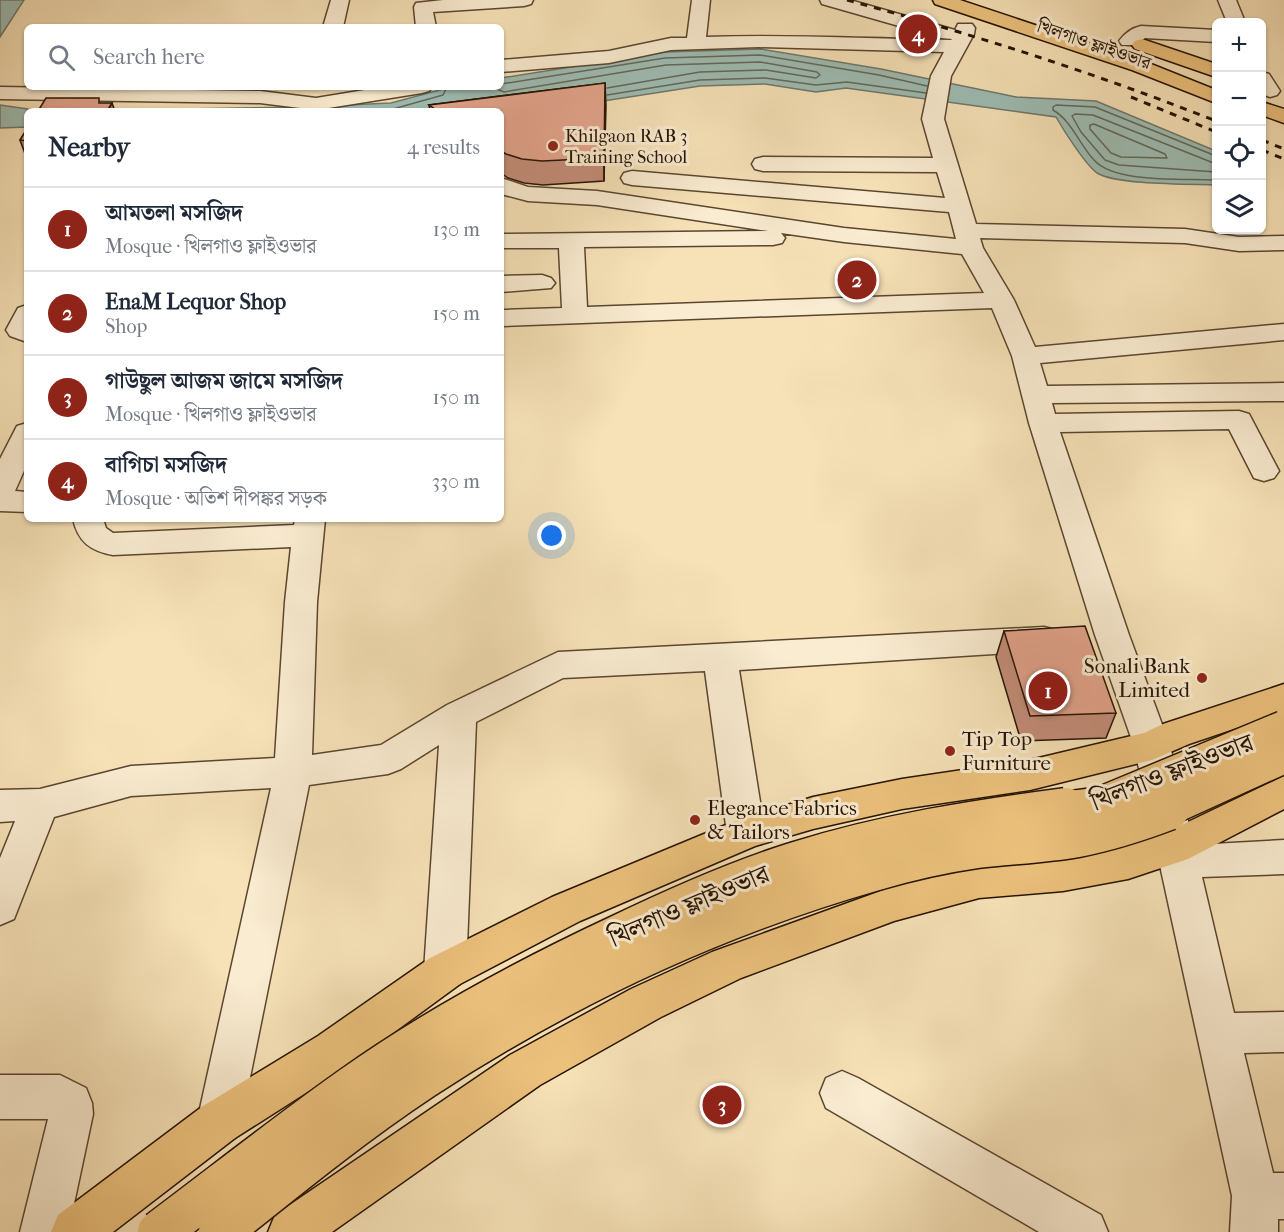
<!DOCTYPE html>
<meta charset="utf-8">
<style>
:root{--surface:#fff;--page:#f6f6f7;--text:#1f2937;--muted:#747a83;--line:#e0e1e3;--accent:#8f2418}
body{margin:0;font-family:"IM FELL French Canon","Noto Serif Bengali",serif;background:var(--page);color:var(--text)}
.controls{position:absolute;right:18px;top:18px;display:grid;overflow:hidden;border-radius:9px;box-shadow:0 2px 4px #0004}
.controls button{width:54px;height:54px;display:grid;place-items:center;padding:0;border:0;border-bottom:2px solid var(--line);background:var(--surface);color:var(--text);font:30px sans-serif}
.you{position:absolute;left:552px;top:536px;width:21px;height:21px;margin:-15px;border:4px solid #fff;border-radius:50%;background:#1a73e8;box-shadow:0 0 0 9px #1a73e833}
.badge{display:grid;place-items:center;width:39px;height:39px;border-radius:50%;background:var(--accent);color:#fff;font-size:20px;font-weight:700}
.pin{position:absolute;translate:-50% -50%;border:3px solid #fff;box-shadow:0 2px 6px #0006}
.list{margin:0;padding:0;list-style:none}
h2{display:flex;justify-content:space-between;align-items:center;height:78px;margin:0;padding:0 24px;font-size:26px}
h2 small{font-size:20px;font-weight:400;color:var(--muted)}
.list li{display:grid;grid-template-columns:39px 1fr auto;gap:18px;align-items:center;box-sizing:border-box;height:84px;padding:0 24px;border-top:2px solid var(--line)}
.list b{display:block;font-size:22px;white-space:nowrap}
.list p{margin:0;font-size:20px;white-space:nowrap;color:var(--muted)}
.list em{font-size:20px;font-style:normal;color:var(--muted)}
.icon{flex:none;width:33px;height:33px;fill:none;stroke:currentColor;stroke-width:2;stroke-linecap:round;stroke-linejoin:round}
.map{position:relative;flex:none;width:1284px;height:1232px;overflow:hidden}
.search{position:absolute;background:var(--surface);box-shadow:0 2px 4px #0004;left:24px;top:24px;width:480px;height:66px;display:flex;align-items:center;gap:15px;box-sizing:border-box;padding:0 21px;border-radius:9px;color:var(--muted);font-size:22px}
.panel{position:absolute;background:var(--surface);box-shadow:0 2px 4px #0004;left:24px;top:108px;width:480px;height:414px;border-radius:9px}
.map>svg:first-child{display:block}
.water{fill:#9ebdb4;stroke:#6e796c;stroke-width:1.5}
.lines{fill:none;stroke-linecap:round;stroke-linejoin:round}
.shore{stroke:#62685a;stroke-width:1.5}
.minor-casing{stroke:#5a462f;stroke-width:3}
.primary-casing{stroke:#251201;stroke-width:3}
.minor{fill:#faecd1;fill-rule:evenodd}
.primary{fill:#ecc17c;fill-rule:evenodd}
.rail{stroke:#251201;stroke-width:3;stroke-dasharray:7 7;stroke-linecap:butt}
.primary-bridge-far1-casing{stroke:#251201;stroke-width:37;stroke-linecap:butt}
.primary-bridge-casing{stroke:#251201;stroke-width:45;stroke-linecap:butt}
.primary-bridge-far1{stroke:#ecc17c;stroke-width:34}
.primary-bridge{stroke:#ecc17c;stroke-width:42}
.wall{fill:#c48d79;stroke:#251201;stroke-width:1.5}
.shaded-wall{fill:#a07363;stroke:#251201;stroke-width:1.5}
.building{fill:#e4a48d;stroke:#251201;stroke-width:1.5}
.poi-dot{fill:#8f2418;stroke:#faecd1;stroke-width:2}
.labels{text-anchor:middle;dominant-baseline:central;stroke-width:6;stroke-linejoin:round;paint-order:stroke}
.far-street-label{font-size:18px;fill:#251201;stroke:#faecd1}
.far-poi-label{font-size:18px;fill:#251201;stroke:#faecd1;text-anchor:start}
.poi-label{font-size:21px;fill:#251201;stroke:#faecd1;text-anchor:start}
.near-street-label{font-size:26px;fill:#251201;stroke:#faecd1}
</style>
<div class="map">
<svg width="1284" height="1232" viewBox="0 0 1284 1232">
<rect width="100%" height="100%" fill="#f7e2b8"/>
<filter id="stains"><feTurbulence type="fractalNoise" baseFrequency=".00333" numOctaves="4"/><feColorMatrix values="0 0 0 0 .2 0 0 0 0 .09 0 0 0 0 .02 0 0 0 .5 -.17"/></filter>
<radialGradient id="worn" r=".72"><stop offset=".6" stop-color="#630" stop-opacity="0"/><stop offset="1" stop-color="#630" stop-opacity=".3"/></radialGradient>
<!-- water -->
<path class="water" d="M0 0H24L0 37Z
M761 49 881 69 1016 97 1096 101 1216 151V185C1191 184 1116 185 1097 173 1085 164 1064 131 1056 117L846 88 816 92 765 84 700 86 552 109 501 111H27V127L0 128V105L28 109 127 110 302 107 391 103 451 87H501V78L665 52Z"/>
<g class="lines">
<!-- shore -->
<path class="shore" d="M501 84 665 58 760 55 879 75 927 86
M492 87 504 92 666 65 760 62 817 72 820 75 816 78 766 70 700 72 607 88
M607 95 700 80 765 78 816 85 847 82 926 93
M357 111 393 109 443 95 447 87
M1094 124 1165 154 1167 158 1121 157 1111 153 1090 129V125Z
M1216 156 1095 107 1056 105 1053 107V110C1072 121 1079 144 1094 160 1115 184 1185 178 1216 180
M1216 164 1093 115 1075 114 1072 116 1081 132 1105 160 1119 165 1216 172"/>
<defs>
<path id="minor" d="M331 0H349L343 27H323Z
M443 0H533L531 4 524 6 433 12 436 27H416L414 7 416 3Z
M692 0H710L706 37C788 34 870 39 951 40L952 39 941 38 822 4 820 0H850L955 30 958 24H972L975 28 974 34 951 76 944 119 976 224 1185 229 1239 237 1284 236V250L1239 251 1185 243 980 238 983 248 1014 300 1035 347 1284 324V340L1040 363 1047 386 1284 383V401L1052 403 1055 414 1239 411 1249 414 1279 471 1274 478 1264 481 1254 478 1229 429 1060 432 1129 635 1170 746 1194 845 1284 840V874L1202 877 1234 1013 1284 1012V1052L1244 1053 1273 1173H1284V1219H1278V1232H1230L1232 1196 1134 746 1095 635 1029 423 1012 356 992 308 501 326V310L562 308 559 248H501V234L768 231 597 205 528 201 501 194V178L528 187 597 191 844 228 956 239 949 212 632 185 624 183 621 178 624 173 632 171 945 198 937 172 763 171 755 169 752 164 755 159 763 157 933 158 922 119 931 76 944 52 759 47 671 50 609 63 501 72V60L609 51 671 38H687ZM781 233 844 242 962 254 984 293 587 307 584 247 773 245 782 243 785 238Z
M1218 0H1236L1245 22H1227Z
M1141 26 1216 30V42L1145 38 1136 45H1122L1119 41C1124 34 1132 28 1141 26Z
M1262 72 1269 74 1280 91 1277 95 1270 97 1262 94Z
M0 87 260 91 316 98 383 87H432L429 91 422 93 316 110 260 103 0 99Z
M542 275 551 278 555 283 551 288 501 292V276Z
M27 305V342L10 336 6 330 18 308Z
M27 423V464L15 491 27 492V512L0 511V459L17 426Z
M73 519H103L106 528 113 533 294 525 295 519H325L317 602 312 755 381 745 447 705 558 652 1044 627 1056 630 1061 639 1056 648 1044 651 739 670 765 833 759 844 746 849 733 844 727 833 705 671 563 678 476 722 466 971 460 984 445 990 430 984 424 971 439 745 401 769 388 774 309 785 241 1122 235 1138 219 1144 203 1138 197 1122 271 788 131 796 54 817 14 919 0 925V858L15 821 0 822V790L40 789 131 766 275 758 285 602 291 547 113 555C91 551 78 542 73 519Z
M842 1071 858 1078 1101 1215 1108 1232H1039L826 1108 820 1093 826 1078Z
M0 1075H60L86 1088 92 1103 93 1114 68 1232H20L48 1119H0Z"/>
<path id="primary" d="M933 0H960L1146 62 1216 90V103L1132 70 935 4Z
M1142 39 1216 64V77L1135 49 1132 45 1135 41Z
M1262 102 1284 109V123L1262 115Z
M1284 684V712L1189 744 1152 760 1030 790 902 809 813 829 755 846 580 921 460 984 348 1066 235 1138 113 1232H51L58 1215 203 1106 318 1036 430 958 552 897 733 822 813 797 902 779 1030 760 1144 733 1163 724Z
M1284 776V809L1188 859 1128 879 1063 891 979 898 894 921 741 978 661 1017 540 1085 332 1232H268L275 1215 510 1055 631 989 712 952 892 887 979 864 1063 857 1128 845 1163 834Z"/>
</defs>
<!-- minor casing -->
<use href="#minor" class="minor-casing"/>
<!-- primary casing -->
<use href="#primary" class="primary-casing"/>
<!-- minor -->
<use href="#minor" class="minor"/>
<!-- primary -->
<use href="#primary" class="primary"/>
<!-- rail -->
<path class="rail" d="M847 0C972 34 1095 73 1216 121
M1131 97 1216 132
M1262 140 1284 149
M1262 150 1284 159"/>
<defs>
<path id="primary-bridge-far1" d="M1055 810 1101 804 1284 728
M1165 810 1284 756"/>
<path id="primary-bridge" d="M159 1232C223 1184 286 1134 351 1088 434 1029 525 980 617 937 675 909 735 882 796 863 885 835 975 821 1066 809
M220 1232C286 1179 352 1125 423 1078 562 987 713 916 873 870 907 860 942 852 977 847 1010 843 1044 842 1077 836 1108 830 1139 820 1168 809"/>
</defs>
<!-- primary-bridge-far1 casing -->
<use href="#primary-bridge-far1" class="primary-bridge-far1-casing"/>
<!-- primary-bridge casing -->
<use href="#primary-bridge" class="primary-bridge-casing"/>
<!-- primary-bridge-far1 -->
<use href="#primary-bridge-far1" class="primary-bridge-far1"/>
<!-- primary-bridge -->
<use href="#primary-bridge" class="primary-bridge"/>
</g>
<!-- wall -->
<path class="wall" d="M605 83 604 181 543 185 524 183 508 178 501 173V111H430L429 105Z
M27 129V159L20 140Z
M1004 631 1116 713 1106 738 1021 741 996 657Z"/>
<!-- shaded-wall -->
<path class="shaded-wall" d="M605 83 606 106 604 181V158Z
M112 103 115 111H107Z"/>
<!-- building -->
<path class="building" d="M605 83 604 158 542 161 522 159 506 154 501 151V111H438L429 105Z
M46 98H99V103H112L107 111H38Z
M27 129V141L20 140Z
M1085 626 1116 713 1030 716 1004 631Z"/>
<!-- markers -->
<g class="poi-dot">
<circle cx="553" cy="146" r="6"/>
<circle cx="1202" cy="678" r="6"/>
<circle cx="950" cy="751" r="6"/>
<circle cx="695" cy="820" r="6"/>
</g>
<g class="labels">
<!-- far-street labels -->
<g class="far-street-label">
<text transform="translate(1094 45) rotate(19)">খিলগাও ফ্লাইওভার</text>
</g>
<!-- far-poi labels -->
<g class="far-poi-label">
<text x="565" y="136">Khilgaon RAB 3<tspan x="565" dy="21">Training School</tspan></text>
</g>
<!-- poi labels -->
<g class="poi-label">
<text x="1190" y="666" text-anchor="end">Sonali Bank<tspan x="1190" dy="24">Limited</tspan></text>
<text x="962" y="739">Tip Top<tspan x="962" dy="24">Furniture</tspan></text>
<text x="707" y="808">Elegance Fabrics<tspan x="707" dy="24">&amp; Tailors</tspan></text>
</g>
<!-- near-street labels -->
<g class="near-street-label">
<text transform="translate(1172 772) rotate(-21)">খিলগাও ফ্লাইওভার</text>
<text transform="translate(689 906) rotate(-23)">খিলগাও ফ্লাইওভার</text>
</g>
</g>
<rect width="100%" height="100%" filter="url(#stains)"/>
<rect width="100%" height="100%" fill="url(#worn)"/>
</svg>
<div class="controls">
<button>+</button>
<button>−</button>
<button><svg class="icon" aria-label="locate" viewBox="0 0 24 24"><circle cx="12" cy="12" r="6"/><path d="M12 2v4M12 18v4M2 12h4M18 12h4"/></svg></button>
<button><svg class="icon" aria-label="layers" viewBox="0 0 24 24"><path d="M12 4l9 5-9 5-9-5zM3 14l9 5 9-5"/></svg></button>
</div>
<div class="you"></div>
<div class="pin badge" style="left:1048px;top:691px">1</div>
<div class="pin badge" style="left:857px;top:280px">2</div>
<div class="pin badge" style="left:722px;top:1105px">3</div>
<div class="pin badge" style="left:918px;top:34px">4</div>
<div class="search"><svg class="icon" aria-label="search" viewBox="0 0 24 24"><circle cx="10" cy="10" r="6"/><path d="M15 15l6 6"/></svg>Search here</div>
<section class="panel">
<h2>Nearby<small>4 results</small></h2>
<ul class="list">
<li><span class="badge">1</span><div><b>আমতলা মসজিদ</b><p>Mosque · খিলগাও ফ্লাইওভার</p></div><em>130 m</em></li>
<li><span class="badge">2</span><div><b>EnaM Lequor Shop</b><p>Shop</p></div><em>150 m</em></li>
<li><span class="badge">3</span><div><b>গাউছুল আজম জামে মসজিদ</b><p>Mosque · খিলগাও ফ্লাইওভার</p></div><em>150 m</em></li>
<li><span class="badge">4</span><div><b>বাগিচা মসজিদ</b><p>Mosque · অতিশ দীপঙ্কর সড়ক</p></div><em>330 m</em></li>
</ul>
</section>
</div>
